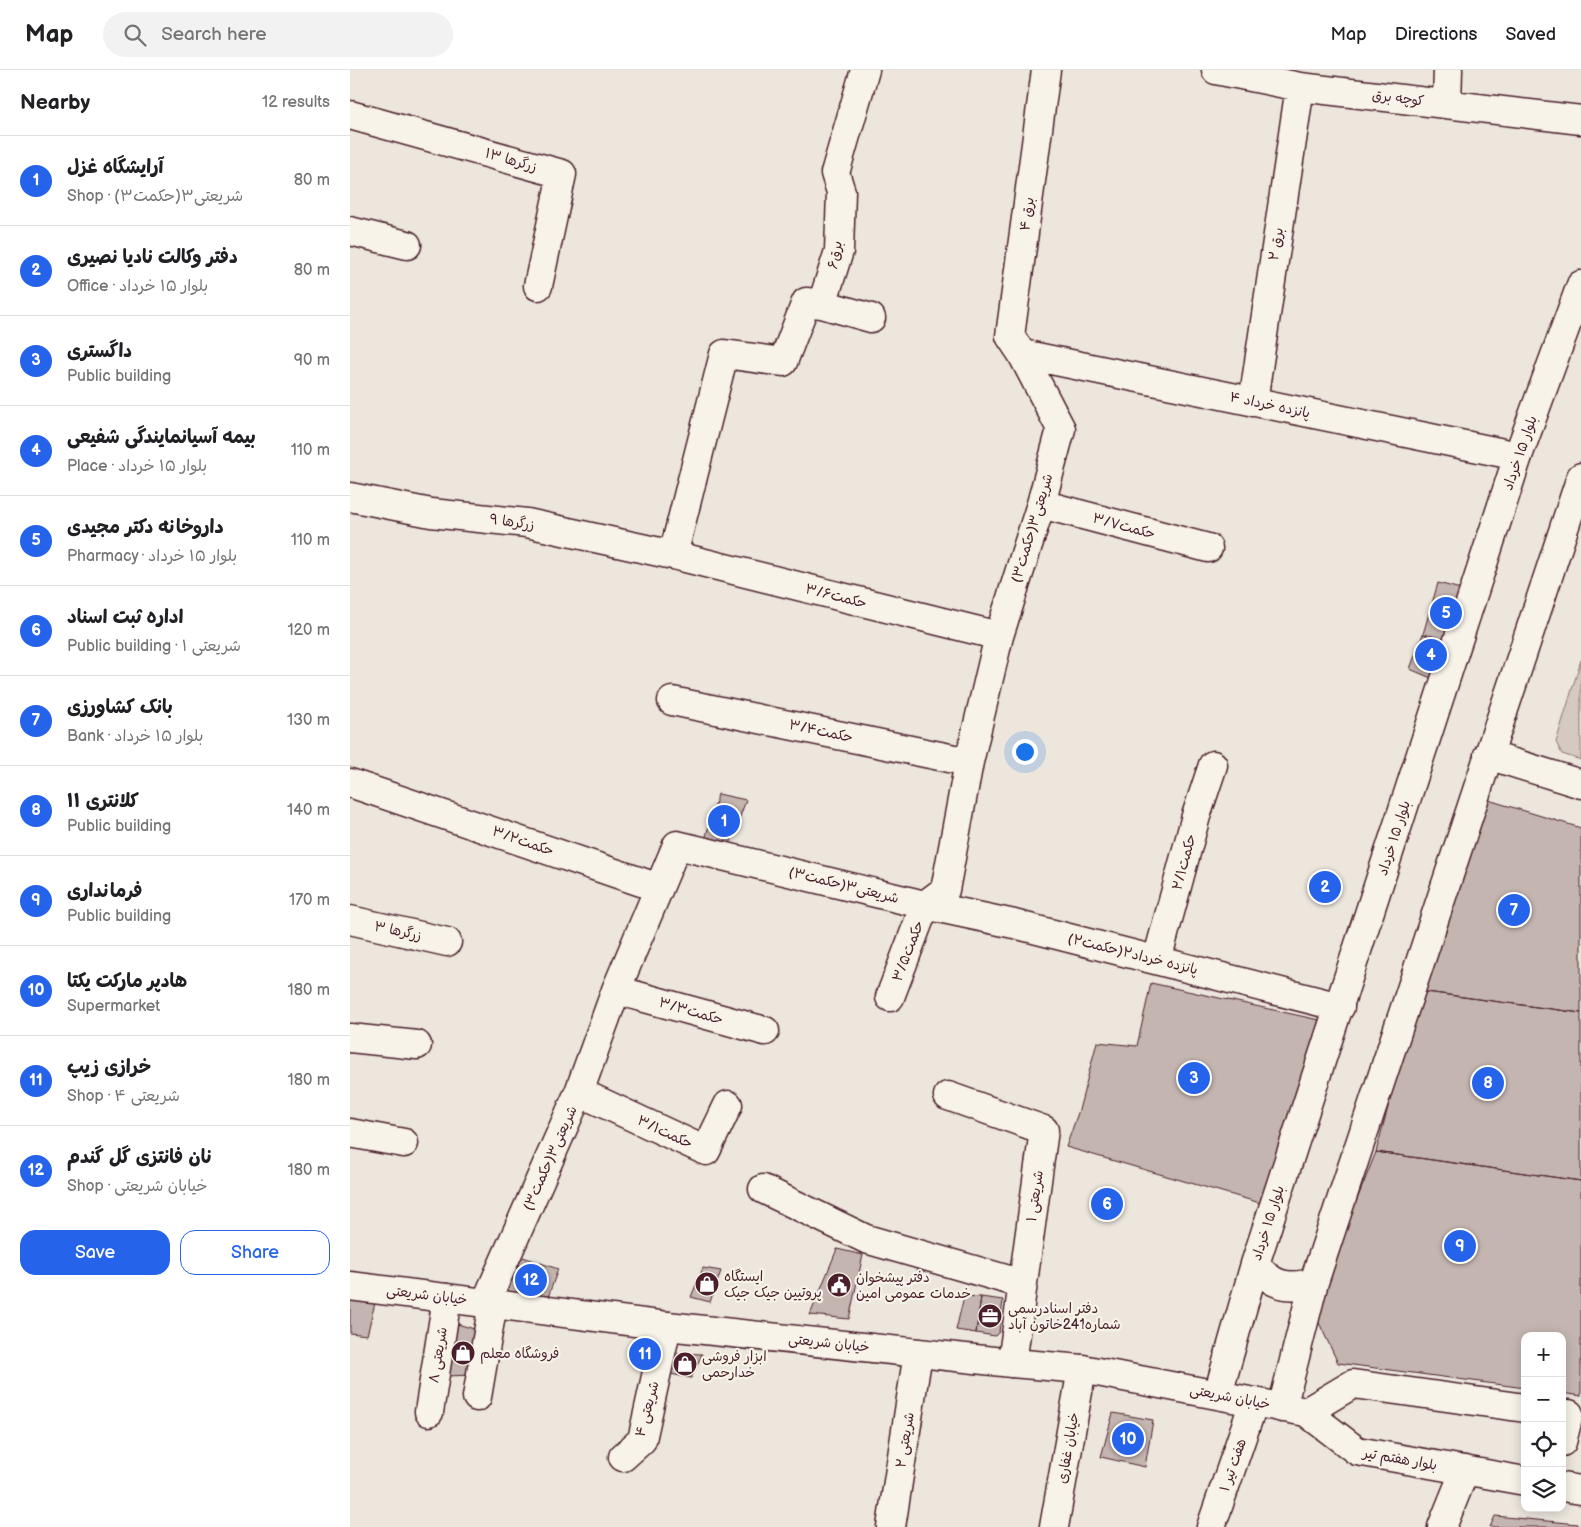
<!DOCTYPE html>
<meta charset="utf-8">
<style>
:root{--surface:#fff;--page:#f2f2f2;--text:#202124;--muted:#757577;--line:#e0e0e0;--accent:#2563eb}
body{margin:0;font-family:"Balsamiq Sans","Playpen Sans Arabic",sans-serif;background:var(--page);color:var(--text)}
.controls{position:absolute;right:15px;bottom:15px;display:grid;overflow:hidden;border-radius:10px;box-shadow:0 2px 12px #0003}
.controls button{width:45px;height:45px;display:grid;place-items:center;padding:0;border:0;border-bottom:1px solid var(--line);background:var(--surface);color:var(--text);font:25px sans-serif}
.you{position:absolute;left:674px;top:681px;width:18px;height:18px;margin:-12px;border:4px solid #fff;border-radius:50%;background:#1a73e8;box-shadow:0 0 0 8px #1a73e833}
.badge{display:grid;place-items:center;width:32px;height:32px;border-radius:50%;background:var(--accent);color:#fff;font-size:16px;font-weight:700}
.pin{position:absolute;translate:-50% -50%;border:2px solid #fff;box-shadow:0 1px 5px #0006}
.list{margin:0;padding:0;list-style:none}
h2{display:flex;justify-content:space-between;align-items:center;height:65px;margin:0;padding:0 20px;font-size:21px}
h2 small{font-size:16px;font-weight:400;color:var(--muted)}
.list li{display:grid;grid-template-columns:32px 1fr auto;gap:15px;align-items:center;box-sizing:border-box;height:90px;padding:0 20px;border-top:1px solid var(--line)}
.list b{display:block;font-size:19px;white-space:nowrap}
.list p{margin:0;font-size:16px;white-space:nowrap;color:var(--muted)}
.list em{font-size:16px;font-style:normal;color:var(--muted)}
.actions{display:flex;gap:10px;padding:15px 20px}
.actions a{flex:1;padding:11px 0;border:1px solid var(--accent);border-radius:15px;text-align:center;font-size:18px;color:var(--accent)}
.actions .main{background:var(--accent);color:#fff}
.icon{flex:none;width:28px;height:28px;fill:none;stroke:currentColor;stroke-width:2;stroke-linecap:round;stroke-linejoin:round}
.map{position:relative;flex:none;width:1231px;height:1457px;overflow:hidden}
header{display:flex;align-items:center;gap:30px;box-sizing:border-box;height:70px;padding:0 25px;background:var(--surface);border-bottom:1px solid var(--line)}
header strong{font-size:24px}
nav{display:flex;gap:28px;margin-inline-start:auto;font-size:18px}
.search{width:350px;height:45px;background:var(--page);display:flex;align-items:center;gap:12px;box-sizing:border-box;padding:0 18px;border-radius:28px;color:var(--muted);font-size:19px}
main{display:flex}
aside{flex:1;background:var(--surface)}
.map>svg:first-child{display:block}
.green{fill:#d5c9c2;stroke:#907476}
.building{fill:#c4b5b0;stroke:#4a1f2b}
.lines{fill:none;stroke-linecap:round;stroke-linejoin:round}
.minor-casing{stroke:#4a1f2b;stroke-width:31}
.major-casing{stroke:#4a1f2b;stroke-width:31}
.minor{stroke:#f7f3e8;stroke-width:28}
.major{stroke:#f7f3e8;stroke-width:28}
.labels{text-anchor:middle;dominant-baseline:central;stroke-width:4.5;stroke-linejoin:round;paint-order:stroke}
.street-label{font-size:14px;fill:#4a1f2b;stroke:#f7f3e8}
.poi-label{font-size:14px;fill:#4a1f2b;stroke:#f7f3e8;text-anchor:start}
</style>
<header>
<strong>Map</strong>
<div class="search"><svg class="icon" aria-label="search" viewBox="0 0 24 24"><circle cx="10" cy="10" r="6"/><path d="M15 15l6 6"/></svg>Search here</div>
<nav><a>Map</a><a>Directions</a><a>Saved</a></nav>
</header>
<main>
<aside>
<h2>Nearby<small>12 results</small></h2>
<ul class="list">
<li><span class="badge">1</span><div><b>آرایشگاه غزل</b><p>Shop · شریعتی۳(حکمت۳)</p></div><em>80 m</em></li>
<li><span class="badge">2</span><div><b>دفتر وکالت نادیا نصیری</b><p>Office · بلوار ۱۵ خرداد</p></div><em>80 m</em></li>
<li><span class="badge">3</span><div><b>داگستری</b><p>Public building</p></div><em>90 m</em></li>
<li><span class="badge">4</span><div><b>بیمه آسیانمایندگی شفیعی</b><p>Place · بلوار ۱۵ خرداد</p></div><em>110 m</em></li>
<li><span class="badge">5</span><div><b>داروخانه دکتر مجیدی</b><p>Pharmacy · بلوار ۱۵ خرداد</p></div><em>110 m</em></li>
<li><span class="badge">6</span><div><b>اداره ثبت اسناد</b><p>Public building · شریعتی ۱</p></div><em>120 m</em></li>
<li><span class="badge">7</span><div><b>بانک کشاورزی</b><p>Bank · بلوار ۱۵ خرداد</p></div><em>130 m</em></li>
<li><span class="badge">8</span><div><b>کلانتری ۱۱</b><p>Public building</p></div><em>140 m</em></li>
<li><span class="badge">9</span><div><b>فرمانداری</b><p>Public building</p></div><em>170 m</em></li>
<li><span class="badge">10</span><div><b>هادپر مارکت یکتا</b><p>Supermarket</p></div><em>180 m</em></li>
<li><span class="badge">11</span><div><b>خرازی زیپ</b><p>Shop · شریعتی ۴</p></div><em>180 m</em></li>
<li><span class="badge">12</span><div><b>نان فانتزی گل گندم</b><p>Shop · خیابان شریعتی</p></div><em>180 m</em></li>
</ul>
<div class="actions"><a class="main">Save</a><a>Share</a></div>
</aside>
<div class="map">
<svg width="1231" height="1457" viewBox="0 0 1231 1457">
<rect width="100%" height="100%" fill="#ece6dd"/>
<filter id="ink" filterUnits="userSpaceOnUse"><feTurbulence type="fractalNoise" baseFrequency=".02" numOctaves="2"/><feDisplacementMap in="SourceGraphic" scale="10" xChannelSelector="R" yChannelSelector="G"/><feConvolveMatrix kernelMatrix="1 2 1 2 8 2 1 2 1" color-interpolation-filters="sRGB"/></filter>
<g filter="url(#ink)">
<!-- green -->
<path class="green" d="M1231 590V690L1212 684 1206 672Z"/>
<!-- building -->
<path class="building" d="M1088 513 1122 522 1101 571 1073 564Z
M1073 564 1101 571 1088 611 1060 599Z
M368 724 396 730 379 777 354 773Z
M1135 729 1231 758V943L1069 921Z
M801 913 969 950 910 1133 716 1077 729 1040 747 972 787 976Z
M1069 921 1231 943V1111L1026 1082Z
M1026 1082 1231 1111V1326L1212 1323V1266H1175V1318L988 1293 963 1240Z
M487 1179 513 1185 499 1249 460 1245Z
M167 1185 208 1199 198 1227 153 1221Z
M353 1198 371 1201 360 1232 341 1227Z
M0 1225 26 1229 17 1265 0 1263Z
M614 1226 631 1227 626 1263 606 1260Z
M631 1227 653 1230 649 1262 645 1266 626 1263Z
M104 1253 131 1261 124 1305 96 1306Z
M288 1274 305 1276 300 1293 285 1292Z
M326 1283 352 1284 341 1308 320 1304Z
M763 1343 803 1350 795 1397 751 1387Z
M1145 1446 1228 1454 1227 1457H1140Z"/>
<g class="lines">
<defs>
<path id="minor" d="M866 0 950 17 1231 50
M1097 33 1098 0
M0 45 212 104 188 216
M0 161 57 175
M472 234 521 248
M672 284 1168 386
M903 332 950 17
M0 427 81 443 177 453 323 485 649 566
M691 434 858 478
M323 485 374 284 433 292 456 232 472 234 489 181 491 122 485 103 515 0
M322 631 619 692
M1138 685 1231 714
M0 713 309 818
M0 850 97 872
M807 890 846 746 863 695
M266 920 415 961
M540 927 575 835 664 854 990 937
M0 968 67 975
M229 1022 356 1081 378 1035
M598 1026 694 1060 662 1293
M0 1063 54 1073
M413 1119 516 1169 673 1214
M136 1232 229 1022 266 920 327 775 575 835 595 820 619 692 649 566 691 434 711 359 672 284 660 266 696 0
M127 1327 143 1233
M79 1342 97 1228
M273 1387 292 1370 317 1256
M541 1457 568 1283
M704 1457 732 1299
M861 1457 904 1332
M1092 1457 1115 1400"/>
<path id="major" d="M905 1194C921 1215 937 1220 964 1212
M0 1216 317 1256 662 1293 732 1299 956 1342 1007 1381 1175 1411
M868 1324 905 1194 1168 386 1231 215
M932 1338 964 1212 1231 407
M956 1342 1003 1314 1175 1338
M1212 1372 1219 1344
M1212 1417 1231 1420"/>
</defs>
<!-- minor casing -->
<use href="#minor" class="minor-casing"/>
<!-- major casing -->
<use href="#major" class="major-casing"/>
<!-- minor -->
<use href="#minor" class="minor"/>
<!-- major -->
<use href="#major" class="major"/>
</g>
</g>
<!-- icons -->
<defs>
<symbol id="shop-disc" viewBox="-11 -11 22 22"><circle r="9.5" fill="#4a1f2b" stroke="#f7f3e8"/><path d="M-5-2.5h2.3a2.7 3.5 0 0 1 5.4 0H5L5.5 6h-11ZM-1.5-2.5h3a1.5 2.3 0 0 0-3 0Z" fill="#fff"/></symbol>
<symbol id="civic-disc" viewBox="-11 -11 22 22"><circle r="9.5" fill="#4a1f2b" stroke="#f7f3e8"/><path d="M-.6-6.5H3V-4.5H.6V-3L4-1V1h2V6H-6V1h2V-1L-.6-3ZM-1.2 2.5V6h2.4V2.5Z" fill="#fff"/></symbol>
<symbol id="office-disc" viewBox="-11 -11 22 22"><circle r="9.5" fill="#4a1f2b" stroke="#f7f3e8"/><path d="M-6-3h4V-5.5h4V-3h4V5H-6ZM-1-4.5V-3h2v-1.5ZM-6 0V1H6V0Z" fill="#fff"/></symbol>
</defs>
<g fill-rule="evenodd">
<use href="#shop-disc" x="343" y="1200" width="28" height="28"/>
<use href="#civic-disc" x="475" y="1201" width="28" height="28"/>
<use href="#office-disc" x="626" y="1232" width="28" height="28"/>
<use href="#shop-disc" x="99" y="1269" width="28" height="28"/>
<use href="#shop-disc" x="321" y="1280" width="28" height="28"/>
</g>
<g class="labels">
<!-- street labels -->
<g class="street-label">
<text transform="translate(1048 28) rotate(7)">کوچه برق</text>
<text transform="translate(161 90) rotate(16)">زرگرها ۱۳</text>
<text transform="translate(677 144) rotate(-82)">برق ۴</text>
<text transform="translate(926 174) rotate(-81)">برق ۲</text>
<text transform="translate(485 185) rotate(-79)">برق۶</text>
<text transform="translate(920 335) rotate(12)">پانزده خرداد ۴</text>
<text transform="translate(1170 383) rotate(-71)">بلوار ۱۵ خرداد</text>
<text transform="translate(162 452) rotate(8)">زرگرها ۹</text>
<text transform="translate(774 456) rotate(15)">حکمت۳/۷</text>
<text transform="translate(682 458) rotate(-73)">شریعتی۳(حکمت۳)</text>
<text transform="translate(486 526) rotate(14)">حکمت۳/۶</text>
<text transform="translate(471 661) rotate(12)">حکمت۳/۴</text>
<text transform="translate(1044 768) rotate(-72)">بلوار ۱۵ خرداد</text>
<text transform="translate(173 771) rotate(19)">حکمت۳/۲</text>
<text transform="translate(834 792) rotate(-75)">حکمت۲/۱</text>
<text transform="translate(494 815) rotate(14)">شریعتی۳(حکمت۳)</text>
<text transform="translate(48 861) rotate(12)">زرگرها ۳</text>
<text transform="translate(558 881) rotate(-69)">حکمت۳/۵</text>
<text transform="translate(783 884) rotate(14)">پانزده خرداد۲(حکمت۲)</text>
<text transform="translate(341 941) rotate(16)">حکمت۳/۳</text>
<text transform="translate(315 1062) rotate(25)">حکمت۳/۱</text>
<text transform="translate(200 1088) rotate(-66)">شریعتی۳(حکمت۳)</text>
<text transform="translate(685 1126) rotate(-82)">شریعتی ۱</text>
<text transform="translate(918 1153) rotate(-72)">بلوار ۱۵ خرداد</text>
<text transform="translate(77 1225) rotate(7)">خیابان شریعتی</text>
<text transform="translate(479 1273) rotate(6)">خیابان شریعتی</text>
<text transform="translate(88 1285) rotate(-81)">شریعتی ۸</text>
<text transform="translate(880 1327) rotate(11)">خیابان شریعتی</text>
<text transform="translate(297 1339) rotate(-75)">شریعتی ۴</text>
<text transform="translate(555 1370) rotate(-81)">شریعتی ۲</text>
<text transform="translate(718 1378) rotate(-80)">خیابان غفاری</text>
<text transform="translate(1050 1389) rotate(10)">بلوار هفتم تیر</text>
<text transform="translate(883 1395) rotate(-71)">هفت تیر ۱</text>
</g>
<!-- poi labels -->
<g class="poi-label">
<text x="374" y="1206">ایستگاه<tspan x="374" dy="16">پروتیین جیک جیک</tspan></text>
<text x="506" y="1207">دفتر پیشخوان<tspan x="506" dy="16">خدمات عمومی امین</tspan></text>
<text x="658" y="1238">دفتر اسنادرسمی<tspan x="658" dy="16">شماره241خاتون آباد</tspan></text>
<text x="130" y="1283">فروشگاه معلم</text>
<text x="352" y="1286">ابزار فروشی<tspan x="352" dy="16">خدارحمی</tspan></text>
</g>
</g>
</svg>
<div class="controls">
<button>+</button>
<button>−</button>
<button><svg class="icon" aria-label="locate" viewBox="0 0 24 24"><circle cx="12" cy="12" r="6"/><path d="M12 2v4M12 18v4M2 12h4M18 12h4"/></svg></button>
<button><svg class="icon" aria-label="layers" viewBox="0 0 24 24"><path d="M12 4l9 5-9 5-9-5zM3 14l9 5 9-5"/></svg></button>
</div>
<div class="you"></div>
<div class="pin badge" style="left:374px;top:751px">1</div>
<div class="pin badge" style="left:975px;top:817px">2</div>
<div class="pin badge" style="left:844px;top:1008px">3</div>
<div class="pin badge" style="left:1081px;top:585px">4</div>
<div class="pin badge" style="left:1096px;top:543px">5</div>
<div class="pin badge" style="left:757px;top:1134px">6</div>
<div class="pin badge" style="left:1164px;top:840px">7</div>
<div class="pin badge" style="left:1138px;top:1013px">8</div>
<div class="pin badge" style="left:1110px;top:1176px">9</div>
<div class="pin badge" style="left:778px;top:1369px">10</div>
<div class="pin badge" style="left:295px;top:1284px">11</div>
<div class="pin badge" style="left:181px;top:1210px">12</div>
</div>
</main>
